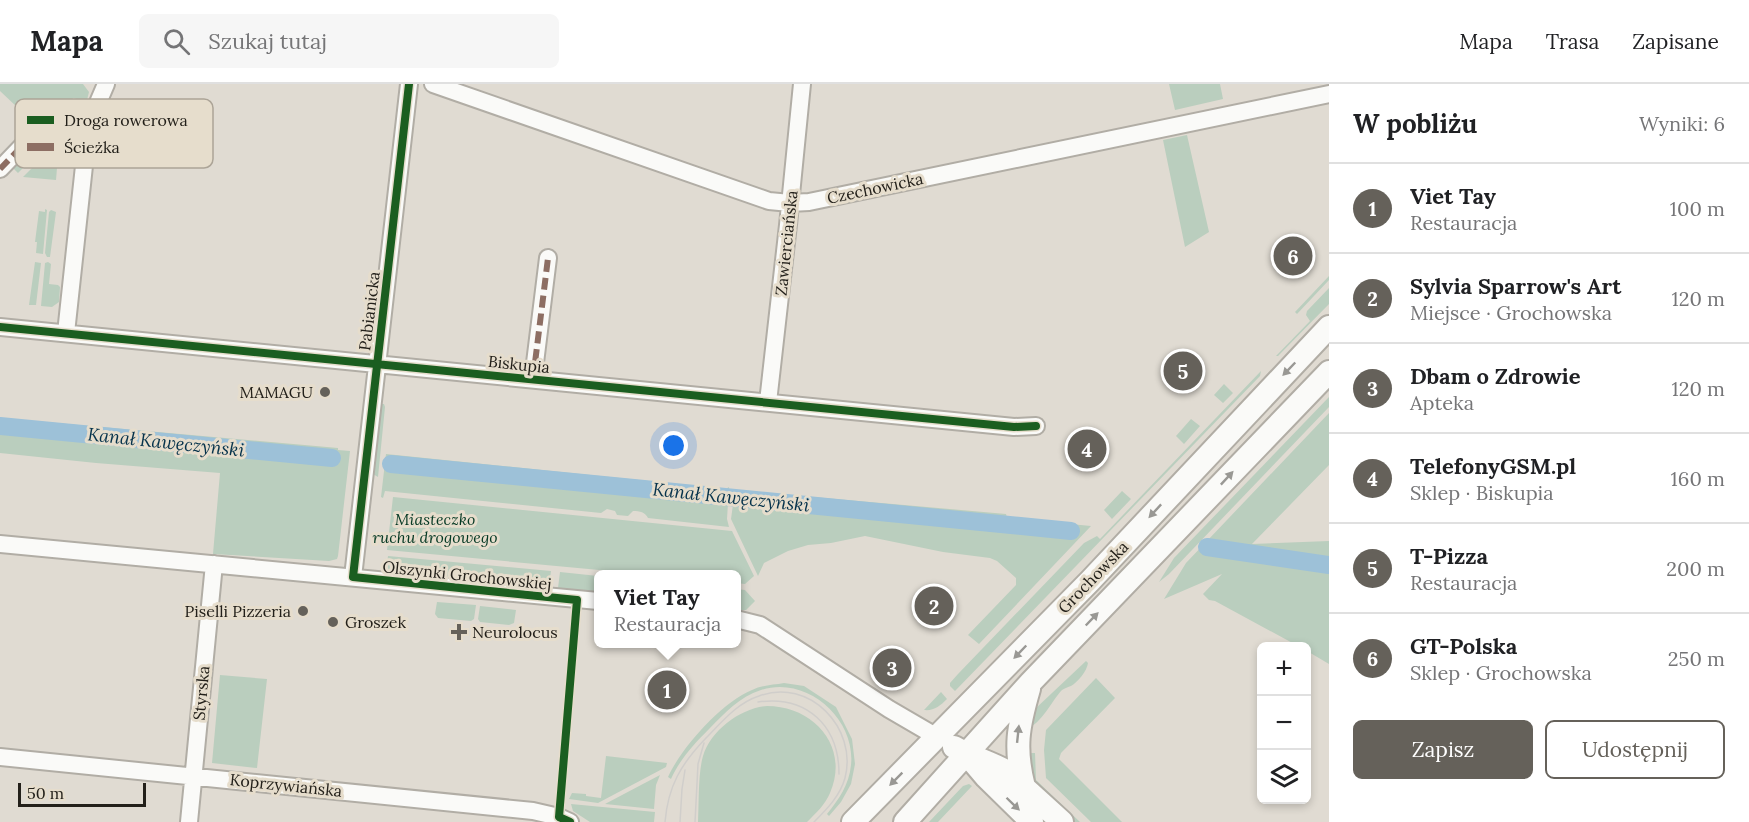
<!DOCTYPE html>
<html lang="pl">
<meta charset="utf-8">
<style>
:root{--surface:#fff;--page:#f6f6f6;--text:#202124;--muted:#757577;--line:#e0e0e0;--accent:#65615a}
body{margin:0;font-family:Lora,serif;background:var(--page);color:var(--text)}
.controls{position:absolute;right:18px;bottom:18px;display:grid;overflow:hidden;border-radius:9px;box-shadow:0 3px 9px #0003}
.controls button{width:54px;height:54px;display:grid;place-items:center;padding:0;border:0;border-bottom:2px solid var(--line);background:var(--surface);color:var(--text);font:30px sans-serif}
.scale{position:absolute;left:18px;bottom:15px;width:128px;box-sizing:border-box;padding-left:6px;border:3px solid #23201a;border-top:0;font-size:16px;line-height:21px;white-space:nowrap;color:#23201a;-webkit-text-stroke:4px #e6ddcc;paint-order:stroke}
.you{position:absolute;left:674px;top:362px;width:21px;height:21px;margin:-15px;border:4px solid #fff;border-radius:50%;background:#1a73e8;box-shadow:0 0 0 9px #1a73e833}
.badge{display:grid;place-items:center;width:39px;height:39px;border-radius:50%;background:var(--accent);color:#fff;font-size:20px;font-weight:700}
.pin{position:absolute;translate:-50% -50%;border:3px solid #fff;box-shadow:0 2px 6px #0006}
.popup{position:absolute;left:594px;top:486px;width:147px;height:78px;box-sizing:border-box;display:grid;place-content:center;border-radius:9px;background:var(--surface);filter:drop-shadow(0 2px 4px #0005);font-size:20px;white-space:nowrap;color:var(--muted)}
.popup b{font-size:22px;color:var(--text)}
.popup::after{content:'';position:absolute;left:50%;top:100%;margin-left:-12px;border:12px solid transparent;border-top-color:var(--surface)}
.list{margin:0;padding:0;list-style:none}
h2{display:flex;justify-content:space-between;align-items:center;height:78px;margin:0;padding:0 24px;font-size:26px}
h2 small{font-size:20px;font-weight:400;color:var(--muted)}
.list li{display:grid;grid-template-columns:39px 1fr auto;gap:18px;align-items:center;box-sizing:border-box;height:90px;padding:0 24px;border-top:2px solid var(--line)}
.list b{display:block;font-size:22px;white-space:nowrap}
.list p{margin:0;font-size:20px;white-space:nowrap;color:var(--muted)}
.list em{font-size:20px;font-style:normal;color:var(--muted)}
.actions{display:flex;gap:12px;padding:18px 24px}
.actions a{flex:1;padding:14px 0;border:2px solid var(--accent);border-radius:9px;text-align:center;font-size:21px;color:var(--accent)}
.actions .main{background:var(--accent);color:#fff}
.icon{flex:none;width:33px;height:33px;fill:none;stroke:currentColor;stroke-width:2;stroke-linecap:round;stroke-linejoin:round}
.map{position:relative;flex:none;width:1329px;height:738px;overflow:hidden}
header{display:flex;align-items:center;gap:36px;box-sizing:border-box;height:84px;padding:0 30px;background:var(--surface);border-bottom:2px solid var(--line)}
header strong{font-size:28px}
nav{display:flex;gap:33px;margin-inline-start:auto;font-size:21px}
.search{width:420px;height:54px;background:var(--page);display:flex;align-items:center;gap:15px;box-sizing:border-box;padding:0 21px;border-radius:9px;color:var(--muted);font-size:22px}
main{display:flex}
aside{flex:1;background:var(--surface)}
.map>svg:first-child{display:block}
.green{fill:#bacebe}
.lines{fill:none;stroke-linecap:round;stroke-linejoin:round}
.canal{stroke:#9dc1d8;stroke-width:18}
.street-casing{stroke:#b1ada5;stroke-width:20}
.secondary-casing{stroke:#b1ada5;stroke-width:26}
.street{stroke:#fafaf8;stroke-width:16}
.secondary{stroke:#fafaf8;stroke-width:22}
.tram{stroke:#d0cecb;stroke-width:1.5}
.quiet{stroke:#8d6e63;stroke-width:6;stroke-dasharray:12 6;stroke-linecap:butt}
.cycleway-casing{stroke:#e6ddcc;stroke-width:11}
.cycleway{stroke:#1b5e20;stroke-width:8}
.oneway{fill:#999894}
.poi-dot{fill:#65615a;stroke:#e6ddcc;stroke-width:2}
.labels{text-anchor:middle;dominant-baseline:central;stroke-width:6;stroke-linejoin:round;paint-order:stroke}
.street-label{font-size:16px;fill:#23201a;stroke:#e6ddcc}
.poi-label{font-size:16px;fill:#23201a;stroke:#e6ddcc;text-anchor:end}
.park-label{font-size:16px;font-style:italic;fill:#043823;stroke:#e6ddcc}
.water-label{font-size:18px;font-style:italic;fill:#05324b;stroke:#e6ddcc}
.key{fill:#e6ddcc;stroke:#aca497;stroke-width:1.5}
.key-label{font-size:16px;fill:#23201a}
</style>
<header>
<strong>Mapa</strong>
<div class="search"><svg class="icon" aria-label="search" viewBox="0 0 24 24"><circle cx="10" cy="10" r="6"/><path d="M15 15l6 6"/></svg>Szukaj tutaj</div>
<nav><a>Mapa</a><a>Trasa</a><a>Zapisane</a></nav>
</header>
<main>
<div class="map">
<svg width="1329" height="738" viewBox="0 0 1329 738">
<rect width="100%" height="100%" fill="#e0dbd2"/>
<!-- green -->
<path class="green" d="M0 0H83L89 8 87 16 84 17 73 14 71 18C55 18 54 27 41 31L25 16 18 24 0 7Z
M1169 0H1220L1223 15 1175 26Z
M49 42 51 45 41 55 46 61 18 89 13 84Z
M1187 51 1209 148 1185 163 1163 56Z
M51 65 58 72 56 96 23 93Z
M45 125 47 126 43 170 36 169 37 158H35L39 127 45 128Z
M51 126 56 128 50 173H47L45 169 49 128Z
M35 178 41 179 36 221H29Z
M48 178 51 180 49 200 58 201 60 203 59 218 52 223 41 222 45 179Z
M1329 192V196L1297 230 1295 228Z
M1329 204V220L1278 272H1276L1310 237 1306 231 1307 227Z
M1261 287 1260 292 955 607 950 602V599L958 590 1084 459 1097 452 1100 455Z
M1224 300 1233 309 1223 319 1214 311Z
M1329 313V323L1169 490 1159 498 1174 474Z
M381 320H384L385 323 378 393 373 390Z
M1329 329V381L1252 460 1329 457V580L1307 567 1306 562H1298L1215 517 1209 516 1203 510 1222 490 1164 515 1186 479Z
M0 334 338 364V366L350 367 338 472 337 475 329 477 213 470 220 389 96 379 0 369Z
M1191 335 1200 342 1184 360 1176 352Z
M386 370 726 405 729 403 727 435 729 443 648 434C645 428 640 427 633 427L628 432 617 431 615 427 607 425 601 429 385 407 383 414 381 413Z
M735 406 1006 430 1007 434 1091 442 979 560 968 551 1016 501V494L997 477 990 474 943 468 865 452 831 459 808 461 788 467 764 479 758 492 731 435Z
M1122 407 1131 415 1112 435 1104 426Z
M393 413 732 447 754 492 745 500 736 499V490H642L387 466Z
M388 472 551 487 549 503 386 487Z
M560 488 598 492V508L558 504Z
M736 505 745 506 755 517 746 526H736Z
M437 518 476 521 474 535 471 537 438 534 435 530Z
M480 522 516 526 514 539 509 541 480 538 478 535Z
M1086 577 1088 579C1087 587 1078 598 1071 602 1068 603 1065 604 1062 606 1052 616 1041 641 1027 644L1035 625Z
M220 591 267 595 257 684 212 679Z
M1096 594 1115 614 1061 669 1059 675 1122 738H1091L1046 694 1044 666 1046 646Z
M784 599 804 602 836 623 852 655 855 680 851 700 841 718 829 732 827 730C839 715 849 701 851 681 856 635 807 591 761 606 739 613 725 629 710 644 694 660 680 675 671 695L668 693C681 664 722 618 752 606 762 601 773 601 784 599Z
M941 608 947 615C940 622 934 627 924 626Z
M767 622C814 622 850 663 830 709 825 721 816 729 807 738H698C699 719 698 689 703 672 711 646 741 624 767 622Z
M1024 669H1035L1036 696 1080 738H1073L1035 701Z
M606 672 667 679 666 683 598 719 569 715 572 709 586 710V712L601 714Z
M660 691 656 701 654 725 605 720Z
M969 700 972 702 938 738H929L963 702Z
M571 720 655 728 654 738H590L573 727Z"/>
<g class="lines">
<!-- canal -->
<path class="canal" d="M0 342 332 374
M391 380 1071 447
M1207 463 1329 481"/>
<defs>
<path id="street" d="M433 0 769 117 790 119 809 118 1329 10
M0 85 51 32C64 27 78 33 92 36
M0 243 1014 343 1036 342
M66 249 87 54 97 21 106 0
M533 295 548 174
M768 318 788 141 802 0
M0 460 598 517
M353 493 409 0
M736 535 760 541 889 625 937 653
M0 673 533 727 559 733 570 738
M189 738 214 480"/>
<path id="secondary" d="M954 663C971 673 990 678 1006 687L1062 738
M969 673 986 693 1032 738
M1024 703C1014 664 1018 643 1029 605
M853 738 1090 497 1329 243
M905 738 1031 598 1329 288"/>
</defs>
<!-- street casing -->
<use href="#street" class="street-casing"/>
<!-- secondary casing -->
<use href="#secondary" class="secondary-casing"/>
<!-- street -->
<use href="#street" class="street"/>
<!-- secondary -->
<use href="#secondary" class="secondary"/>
<!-- tram -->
<path class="tram" d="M758 618C806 611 839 641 839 690
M665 738C668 702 681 680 706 654 722 638 737 619 759 612 809 593 858 644 845 694 840 712 827 725 814 738
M680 738 682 705 685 686
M695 738 698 680 704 659"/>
<!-- quiet -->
<path class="quiet" d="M0 85 51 32C64 27 78 33 92 36
M533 295 548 174"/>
<defs>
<path id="cycleway" d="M409 0 353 493 577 516 559 733 570 738
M0 243 1014 343 1036 342"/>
</defs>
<!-- cycleway casing -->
<use href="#cycleway" class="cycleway-casing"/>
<!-- cycleway -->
<use href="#cycleway" class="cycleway"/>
</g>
<!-- one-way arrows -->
<defs><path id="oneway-solid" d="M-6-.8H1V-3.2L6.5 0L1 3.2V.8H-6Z" transform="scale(1.5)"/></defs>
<g class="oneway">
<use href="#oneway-solid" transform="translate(1289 285) rotate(134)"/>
<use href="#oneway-solid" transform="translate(1227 394) rotate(-47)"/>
<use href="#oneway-solid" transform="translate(1155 427) rotate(133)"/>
<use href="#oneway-solid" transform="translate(1092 535) rotate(-46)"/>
<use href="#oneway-solid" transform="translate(1020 568) rotate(134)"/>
<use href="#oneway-solid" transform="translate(1018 650) rotate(-84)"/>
<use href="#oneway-solid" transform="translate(896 695) rotate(135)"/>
<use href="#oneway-solid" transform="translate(1013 720) rotate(44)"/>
</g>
<!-- markers -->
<g class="poi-dot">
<circle cx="325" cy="308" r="6"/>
<circle cx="303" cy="527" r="6"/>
<circle cx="333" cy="538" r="6"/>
<path d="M456 539h6v6h6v6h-6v6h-6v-6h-6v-6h6z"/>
</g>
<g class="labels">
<!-- street labels -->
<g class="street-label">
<text transform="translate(875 104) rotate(-12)">Czechowicka</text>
<text transform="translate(786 159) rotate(-84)">Zawierciańska</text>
<text transform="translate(369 227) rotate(-83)">Pabianicka</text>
<text transform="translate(519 280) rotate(6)">Biskupia</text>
<text transform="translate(467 491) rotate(6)">Olszynki Grochowskiej</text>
<text transform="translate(1093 493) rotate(-46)">Grochowska</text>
<text transform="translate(201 609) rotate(-85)">Styrska</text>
<text transform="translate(286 701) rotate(6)">Koprzywiańska</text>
</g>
<!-- poi labels -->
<g class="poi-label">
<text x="313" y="308">MAMAGU</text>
<text x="291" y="527">Piselli Pizzeria</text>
<text x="345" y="538" text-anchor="start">Groszek</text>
<text x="472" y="548" text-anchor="start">Neurolocus</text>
</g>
<!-- park labels -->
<g class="park-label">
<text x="435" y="435">Miasteczko<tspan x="435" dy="18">ruchu drogowego</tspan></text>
</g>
<!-- water labels -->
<g class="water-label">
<text transform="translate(166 358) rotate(6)">Kanał Kawęczyński</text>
<text transform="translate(731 413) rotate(6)">Kanał Kawęczyński</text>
</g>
</g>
<!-- legend -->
<rect x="15" y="15" width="198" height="69" rx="9" class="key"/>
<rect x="27" y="32" width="27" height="8" fill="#1b5e20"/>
<rect x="27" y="59" width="27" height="8" fill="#8d6e63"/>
<g class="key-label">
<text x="64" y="42">Droga rowerowa</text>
<text x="64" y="69">Ścieżka</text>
</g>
</svg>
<div class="controls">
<button>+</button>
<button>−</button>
<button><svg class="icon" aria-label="layers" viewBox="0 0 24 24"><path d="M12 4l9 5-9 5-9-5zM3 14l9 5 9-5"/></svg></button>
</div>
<div class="scale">50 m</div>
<div class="you"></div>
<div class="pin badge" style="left:667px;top:606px">1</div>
<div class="popup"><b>Viet Tay</b>Restauracja</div>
<div class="pin badge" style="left:934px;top:522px">2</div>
<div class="pin badge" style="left:892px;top:584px">3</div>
<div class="pin badge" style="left:1087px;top:365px">4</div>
<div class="pin badge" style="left:1183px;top:287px">5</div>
<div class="pin badge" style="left:1293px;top:172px">6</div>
</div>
<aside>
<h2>W pobliżu<small>Wyniki: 6</small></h2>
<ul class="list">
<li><span class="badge">1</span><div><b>Viet Tay</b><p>Restauracja</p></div><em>100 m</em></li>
<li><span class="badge">2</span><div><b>Sylvia Sparrow's Art</b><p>Miejsce · Grochowska</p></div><em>120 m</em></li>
<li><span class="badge">3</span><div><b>Dbam o Zdrowie</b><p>Apteka</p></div><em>120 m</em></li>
<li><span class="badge">4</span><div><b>TelefonyGSM.pl</b><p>Sklep · Biskupia</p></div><em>160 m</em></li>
<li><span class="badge">5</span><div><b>T-Pizza</b><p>Restauracja</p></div><em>200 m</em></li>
<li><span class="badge">6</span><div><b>GT-Polska</b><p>Sklep · Grochowska</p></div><em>250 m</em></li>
</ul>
<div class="actions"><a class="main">Zapisz</a><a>Udostępnij</a></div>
</aside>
</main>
